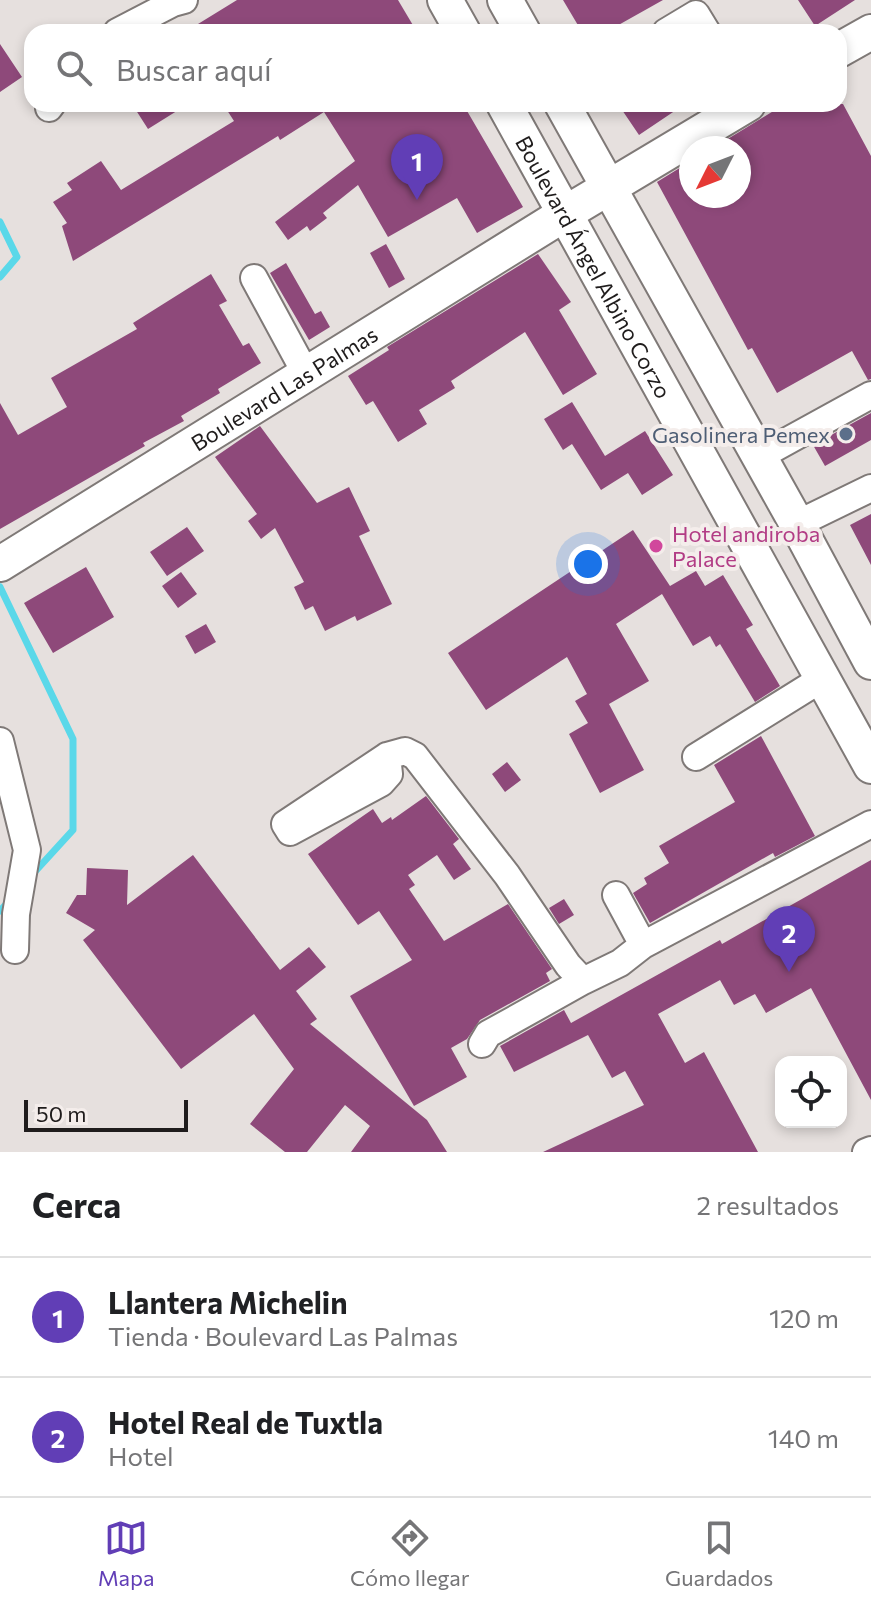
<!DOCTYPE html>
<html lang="es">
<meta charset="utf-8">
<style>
:root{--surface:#fff;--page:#f2f2f2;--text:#202124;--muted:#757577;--line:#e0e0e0;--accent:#613eb6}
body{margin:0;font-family:Commissioner,sans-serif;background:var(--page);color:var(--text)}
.controls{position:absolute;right:24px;bottom:24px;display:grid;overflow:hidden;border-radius:16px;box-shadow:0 4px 12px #0003}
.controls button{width:72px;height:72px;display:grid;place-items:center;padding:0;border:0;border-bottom:2px solid var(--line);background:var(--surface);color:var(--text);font:40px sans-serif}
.compass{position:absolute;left:679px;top:136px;width:72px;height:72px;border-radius:50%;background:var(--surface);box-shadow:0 4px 12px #0003;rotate:228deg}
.scale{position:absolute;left:24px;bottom:20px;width:164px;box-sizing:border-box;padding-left:8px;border:4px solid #1f1c1c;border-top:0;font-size:22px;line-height:28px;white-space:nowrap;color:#1f1c1c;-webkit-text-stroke:6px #f4edeb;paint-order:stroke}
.you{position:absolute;left:588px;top:564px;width:28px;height:28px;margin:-20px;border:6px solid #fff;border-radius:50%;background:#1a73e8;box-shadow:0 0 0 12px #1a73e833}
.badge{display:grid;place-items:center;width:52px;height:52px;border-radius:50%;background:var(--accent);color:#fff;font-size:26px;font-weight:700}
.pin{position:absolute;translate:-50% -66px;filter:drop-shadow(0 2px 4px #0008)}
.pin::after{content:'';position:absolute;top:42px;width:28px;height:24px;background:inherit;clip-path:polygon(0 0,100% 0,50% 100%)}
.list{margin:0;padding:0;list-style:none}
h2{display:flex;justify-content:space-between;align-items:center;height:104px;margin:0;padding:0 32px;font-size:34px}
h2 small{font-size:26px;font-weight:400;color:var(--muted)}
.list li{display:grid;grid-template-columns:52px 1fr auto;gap:24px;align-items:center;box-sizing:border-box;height:120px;padding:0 32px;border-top:2px solid var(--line)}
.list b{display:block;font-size:30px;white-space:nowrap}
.list p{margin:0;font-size:26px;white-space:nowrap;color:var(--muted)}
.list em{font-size:26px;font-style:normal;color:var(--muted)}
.icon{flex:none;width:44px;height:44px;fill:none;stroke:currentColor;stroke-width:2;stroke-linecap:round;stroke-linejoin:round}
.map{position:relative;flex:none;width:871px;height:1152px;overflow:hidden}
.search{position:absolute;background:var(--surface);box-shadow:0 4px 12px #0003;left:24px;right:24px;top:24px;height:88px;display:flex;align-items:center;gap:20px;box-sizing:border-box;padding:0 28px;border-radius:24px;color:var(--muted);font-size:30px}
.sheet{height:344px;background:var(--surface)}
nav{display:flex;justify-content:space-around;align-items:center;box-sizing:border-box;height:112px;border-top:2px solid var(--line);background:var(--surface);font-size:22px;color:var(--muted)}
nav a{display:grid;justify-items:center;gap:4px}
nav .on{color:var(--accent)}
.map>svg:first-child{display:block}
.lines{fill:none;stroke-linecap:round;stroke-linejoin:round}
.stream{stroke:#5ad8e9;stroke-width:7}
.building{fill:#8e497a}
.minor-casing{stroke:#7f7977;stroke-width:30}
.major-casing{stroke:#7f7977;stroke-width:38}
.minor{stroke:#fff;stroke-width:26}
.major{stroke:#fff;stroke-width:34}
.service-dot{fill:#5c6f8a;stroke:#f4edeb;stroke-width:3}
.hotel-dot{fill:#d1479c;stroke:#f4edeb;stroke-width:3}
.labels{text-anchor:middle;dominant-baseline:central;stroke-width:8;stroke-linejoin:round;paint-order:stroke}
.street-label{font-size:22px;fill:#1f1c1c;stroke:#f4edeb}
.service-label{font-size:22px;fill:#4e5e75;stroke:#f4edeb;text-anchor:end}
.hotel-label{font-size:22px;fill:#b23c85;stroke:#f4edeb;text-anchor:start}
</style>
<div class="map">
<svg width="871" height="1152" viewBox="0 0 871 1152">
<rect width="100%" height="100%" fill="#e6e0de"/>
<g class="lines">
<!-- stream -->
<path class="stream" d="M0 222 17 257 0 277
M0 587 73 739V830L31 876
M0 911 10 900"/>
</g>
<!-- building -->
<path class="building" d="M237 0H398L417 32H185Z
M563 0H663L606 32H582Z
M798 0H855L815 26Z
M0 44 22 77 0 92Z
M132 104H188L148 129Z
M223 104H463L523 207 477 233 457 198 388 237 358 185 323 213 327 218 310 231 307 226 288 240 275 222 355 161 324 112 280 140 278 136 73 261 62 226 67 223 53 202 72 190 67 183 101 161 121 190 234 121Z
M618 104H685L639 135Z
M785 104H843L871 156V379L868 380 852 351 777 393 752 348 748 350 657 182 691 161V196H739V148H713Z
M386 244 405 279 389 288 370 253Z
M538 254 571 302 559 310 597 374 563 395 525 332 451 381 455 388 419 410 427 424 398 442 373 401 366 405 348 376 389 350 387 347Z
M286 263 315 314 321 311 330 327 309 340 270 273Z
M211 274 227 301 219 305 243 346 249 343 261 363 218 389 220 393 181 416 184 421 143 443 145 446 0 529V403L18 435 67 407 51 378 137 329 133 323Z
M572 402 605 456 645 431 673 475 642 495 628 473 601 490 572 444 563 450 544 419Z
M871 413V440L825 466 813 445Z
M260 426 317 503 349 487 370 531 359 536 392 604 357 621 355 616 325 631 313 606 305 610 294 587 304 582 275 528 261 539 248 521 257 514 215 457Z
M871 514V565L850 525Z
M187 527 204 551 167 576 150 552Z
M633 530 670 586 696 571 705 586 723 575 753 625 746 629 780 686 755 702 720 644 716 647 710 636 693 646 662 594 616 624 649 681 609 704 644 770 600 793 569 734 588 723 575 701 587 694 567 657 486 710 448 653Z
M86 567 114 617 53 653 24 603Z
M181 572 197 594 178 608 162 586Z
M206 624 216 642 195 654 185 636Z
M761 736 815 836 775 857 773 853 650 923 633 893 647 884 644 878 669 863 659 846 735 802 714 765Z
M507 762 521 780 505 792 492 774Z
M426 796 459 839 453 844 471 869 454 880 437 855 408 875 415 885 409 889 444 941 508 904 552 969 546 973 550 981 480 1020 467 1039 451 1048 467 1077 414 1106 350 996 412 960 379 911 358 925 308 854 373 809 382 823 391 817 392 820Z
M193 855 280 970 309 947 326 967 296 991 317 1019 310 1024 427 1120 447 1152H351L370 1126 345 1105 307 1152H285L250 1124 294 1069 254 1014 181 1069 83 940 95 930 66 913 77 895H86L87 868 128 870 127 905Z
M871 860V1100L811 988 766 1013 755 994 734 1005 720 980 658 1014 685 1063 704 1052 758 1152H543L644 1105 625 1071 612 1078 588 1035 514 1072 500 1046 564 1010 571 1023 720 940 722 944Z
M564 899 574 915 559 924 549 908Z"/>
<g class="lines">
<defs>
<path id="minor" d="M117 32 173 3 184 0
M666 32 696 14 707 32
M49 108 52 104
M254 278 306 374
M760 456 871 395
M797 524 871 488
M0 741 27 850 16 914 15 950
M387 756 389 774 381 783 290 832 285 824 387 756 405 751 415 756 507 875 568 965 583 981 620 963 643 945 871 824
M696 757 823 678
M616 895 643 945
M482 1044 488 1034 499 1028 583 981
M866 1152 871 1150"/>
<g id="major">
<path d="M445 0 463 32"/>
<path d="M505 0 523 32"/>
<path d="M839 50 871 32"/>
<path id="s1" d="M504 104 871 766"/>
<path d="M562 104 797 524 871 662"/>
<path id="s2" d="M0 564 566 213 748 104"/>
</g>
</defs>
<!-- minor casing -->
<use href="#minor" class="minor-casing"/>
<!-- major casing -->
<use href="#major" class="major-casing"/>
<!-- minor -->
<use href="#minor" class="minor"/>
<!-- major -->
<use href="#major" class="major"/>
</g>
<!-- markers -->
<circle class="service-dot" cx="846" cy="434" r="8"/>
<circle class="hotel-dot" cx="656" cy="546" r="8"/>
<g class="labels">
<!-- street labels -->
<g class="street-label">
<text stroke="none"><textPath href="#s1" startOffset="186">Boulevard Ángel Albino Corzo</textPath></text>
<text stroke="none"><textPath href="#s2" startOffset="334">Boulevard Las Palmas</textPath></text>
</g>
<!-- service labels -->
<g class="service-label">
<text x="830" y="434">Gasolinera Pemex</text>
</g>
<!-- hotel labels -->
<g class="hotel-label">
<text x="672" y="533">Hotel andiroba<tspan x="672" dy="25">Palace</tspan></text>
</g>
</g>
</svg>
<div class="controls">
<button><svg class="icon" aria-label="locate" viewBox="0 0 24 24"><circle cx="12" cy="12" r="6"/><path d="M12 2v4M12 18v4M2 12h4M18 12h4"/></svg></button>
</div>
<svg class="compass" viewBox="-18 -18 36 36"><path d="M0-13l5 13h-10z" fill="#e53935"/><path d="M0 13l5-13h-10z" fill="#757577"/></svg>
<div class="scale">50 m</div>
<div class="you"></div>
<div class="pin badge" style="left:417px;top:200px">1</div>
<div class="pin badge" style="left:789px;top:972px">2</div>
<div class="search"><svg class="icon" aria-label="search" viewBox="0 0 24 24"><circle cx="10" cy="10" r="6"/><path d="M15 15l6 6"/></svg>Buscar aquí</div>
</div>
<section class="sheet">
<h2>Cerca<small>2 resultados</small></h2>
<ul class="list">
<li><span class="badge">1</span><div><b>Llantera Michelin</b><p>Tienda · Boulevard Las Palmas</p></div><em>120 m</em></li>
<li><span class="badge">2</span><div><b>Hotel Real de Tuxtla</b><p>Hotel</p></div><em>140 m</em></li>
</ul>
</section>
<nav>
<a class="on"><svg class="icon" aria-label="map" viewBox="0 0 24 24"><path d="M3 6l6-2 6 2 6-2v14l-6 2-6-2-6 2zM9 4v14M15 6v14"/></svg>Mapa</a>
<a><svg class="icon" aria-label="directions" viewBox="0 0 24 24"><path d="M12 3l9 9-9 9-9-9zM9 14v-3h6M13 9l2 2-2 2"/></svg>Cómo llegar</a>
<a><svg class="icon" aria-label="saved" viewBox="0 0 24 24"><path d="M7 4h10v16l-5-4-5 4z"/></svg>Guardados</a>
</nav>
